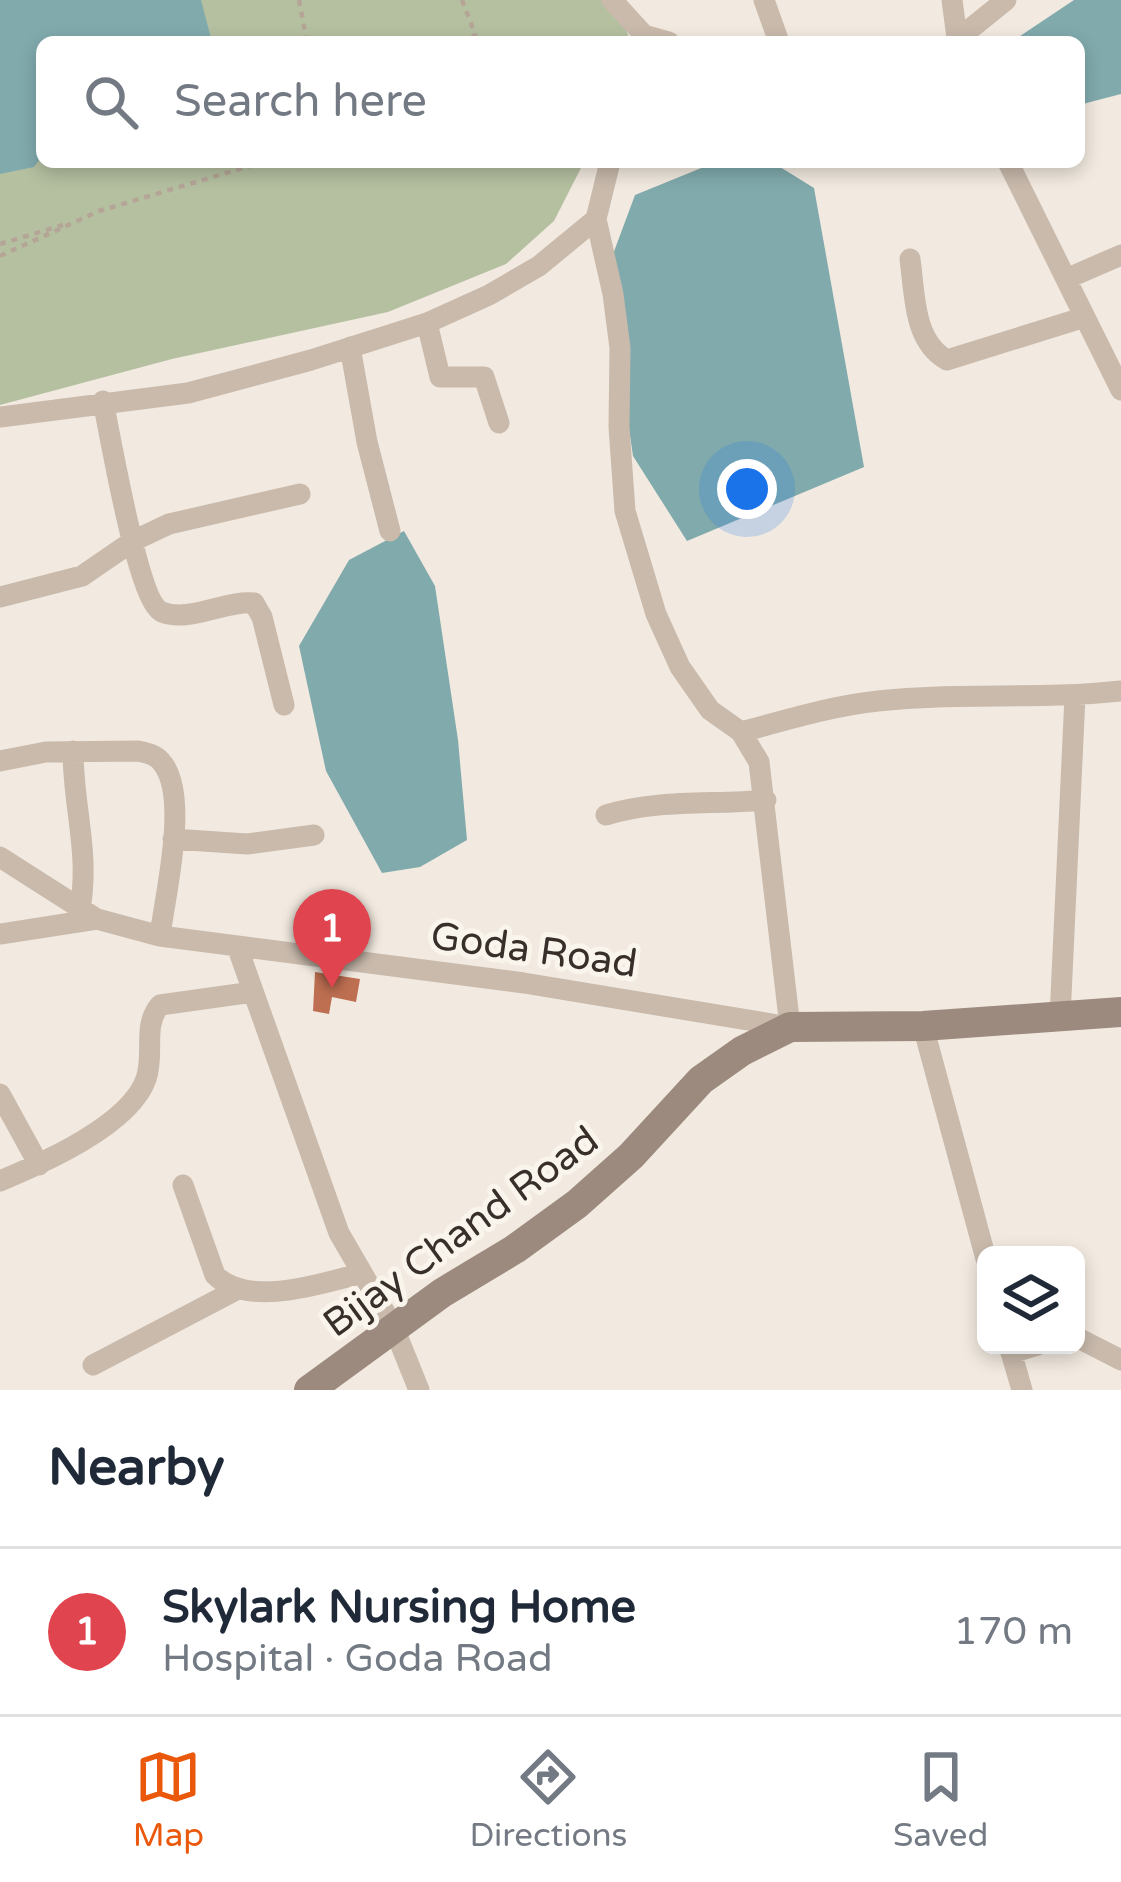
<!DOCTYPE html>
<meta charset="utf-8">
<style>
:root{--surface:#fff;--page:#f2f2f3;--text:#1f2937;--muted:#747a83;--line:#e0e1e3;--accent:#ea580c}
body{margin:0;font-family:"Varela Round",sans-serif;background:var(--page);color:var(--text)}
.controls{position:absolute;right:36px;bottom:36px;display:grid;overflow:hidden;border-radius:18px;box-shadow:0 6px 18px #0003}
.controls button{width:108px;height:108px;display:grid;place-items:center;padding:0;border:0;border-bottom:3px solid var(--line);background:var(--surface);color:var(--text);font:60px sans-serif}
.you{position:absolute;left:747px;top:489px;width:42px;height:42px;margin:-30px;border:9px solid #fff;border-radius:50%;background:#1a73e8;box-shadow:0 0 0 18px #1a73e833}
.badge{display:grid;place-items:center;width:78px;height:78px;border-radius:50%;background:var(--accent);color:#fff;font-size:39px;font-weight:700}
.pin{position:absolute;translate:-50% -99px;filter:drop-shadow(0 3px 6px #0008)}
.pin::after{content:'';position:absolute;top:63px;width:42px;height:36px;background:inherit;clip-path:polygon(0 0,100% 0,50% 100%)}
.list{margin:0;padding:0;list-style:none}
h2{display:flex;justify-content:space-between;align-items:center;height:156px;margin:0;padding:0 48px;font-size:51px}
h2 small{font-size:39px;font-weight:400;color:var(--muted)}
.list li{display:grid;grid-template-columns:78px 1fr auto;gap:36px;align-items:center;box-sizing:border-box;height:168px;padding:0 48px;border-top:3px solid var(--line)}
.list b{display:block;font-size:45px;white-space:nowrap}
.list p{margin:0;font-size:39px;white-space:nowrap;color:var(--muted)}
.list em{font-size:39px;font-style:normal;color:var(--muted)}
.icon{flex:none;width:66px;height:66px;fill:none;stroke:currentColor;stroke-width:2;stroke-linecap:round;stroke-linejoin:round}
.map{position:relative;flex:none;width:1121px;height:1390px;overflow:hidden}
.search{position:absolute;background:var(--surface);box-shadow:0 6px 18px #0003;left:36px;right:36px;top:36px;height:132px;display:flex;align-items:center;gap:30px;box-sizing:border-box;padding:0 42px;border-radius:18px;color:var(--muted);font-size:45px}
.sheet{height:324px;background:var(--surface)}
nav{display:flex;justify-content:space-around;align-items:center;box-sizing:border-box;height:168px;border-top:3px solid var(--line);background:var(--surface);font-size:33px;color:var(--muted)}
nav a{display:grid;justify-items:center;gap:6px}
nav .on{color:var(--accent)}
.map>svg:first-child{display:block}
.green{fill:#b5c0a1}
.water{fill:#81aaad}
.building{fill:#be6f52}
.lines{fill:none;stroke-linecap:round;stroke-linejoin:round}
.path{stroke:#b5a597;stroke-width:4.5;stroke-dasharray:6 6;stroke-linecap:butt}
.street{stroke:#c9baac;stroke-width:21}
.secondary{stroke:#9d8a7e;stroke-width:30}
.labels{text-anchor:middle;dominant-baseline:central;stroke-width:10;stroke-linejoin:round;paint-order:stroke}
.street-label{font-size:39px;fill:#382f2b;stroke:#f9f4ec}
</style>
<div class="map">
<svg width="1121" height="1390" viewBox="0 0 1121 1390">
<rect width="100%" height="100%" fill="#f2eae0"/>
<!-- green -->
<path class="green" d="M0 0H614L631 42H42V162H584L554 221 506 264 388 312 172 359 0 405Z"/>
<!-- water -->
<path class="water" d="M0 0H201L212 42H42V156L34 167 0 174Z
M1074 0H1121V94L1079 105V42H1011Z
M716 162H772L814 188 864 467 687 541 633 456 606 273 635 195Z
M404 531 435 586 458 740 467 840 420 867 382 873 326 771 299 646 349 560Z"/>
<!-- building -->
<path class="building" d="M315 972 360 979 356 1002 332 997 329 1014 313 1011Z"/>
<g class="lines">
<!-- path -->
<path class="path" d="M299 0 307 42
M462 0 475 34 469 42
M0 244 63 225
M0 256 99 211 263 162"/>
<!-- street -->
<path class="street" d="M612 0 644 35 669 42
M764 0 779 42
M952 0 957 38
M954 42 1006 0
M1008 162 1121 390
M910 259C915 294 913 341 947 360L1085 317
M1066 279 1121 255
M427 323 440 377H484L499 423
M350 347 367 442 390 531
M103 401C110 434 138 602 162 612 189 623 226 600 254 603L262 617 284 705
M0 417 188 393 311 360 427 323 489 295 539 266 596 219 610 162
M0 597 82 576 133 541 169 524 300 494
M741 732C787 720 831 706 878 701 958 692 1040 700 1121 691
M73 751C73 807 90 852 80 909
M0 761 46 752 138 751C148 753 157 755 163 764 189 798 165 895 160 936
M606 815C658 799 711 805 766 800
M173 839 247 844 314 835
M0 857 97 919 160 936 524 983 790 1027 759 762 741 732 710 710 680 667 656 614 625 511 619 427 620 348 613 294 596 219
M0 934 97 919
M237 946 339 1233 394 1328 419 1390
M1060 1018 1075 696
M923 1026 986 1259
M0 1094 39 1165
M0 1181C43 1163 130 1125 146 1079 155 1054 142 1026 160 1005L253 992
M183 1185 215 1275C247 1308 320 1284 359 1274
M1076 1337 1121 1360
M1009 1345 1022 1390
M1011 1353 1038 1345
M93 1365 238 1289"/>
<!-- secondary -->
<path class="secondary" d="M309 1390 442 1293 515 1249 577 1204 631 1156 701 1080 742 1051 790 1027 923 1026 1121 1012"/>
</g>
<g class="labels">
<!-- street labels -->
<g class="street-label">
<text transform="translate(534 950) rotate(8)">Goda Road</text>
<text transform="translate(461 1232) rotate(-36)">Bijay Chand Road</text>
</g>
</g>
</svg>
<div class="controls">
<button><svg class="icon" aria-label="layers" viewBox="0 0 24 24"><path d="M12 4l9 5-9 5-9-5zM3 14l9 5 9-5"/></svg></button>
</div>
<div class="you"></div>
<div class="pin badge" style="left:332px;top:988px;background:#e0444e">1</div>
<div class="search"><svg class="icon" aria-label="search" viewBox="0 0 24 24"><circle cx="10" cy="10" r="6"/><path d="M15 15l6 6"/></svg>Search here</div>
</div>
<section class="sheet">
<h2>Nearby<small></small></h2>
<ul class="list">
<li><span class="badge" style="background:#e0444e">1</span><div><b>Skylark Nursing Home</b><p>Hospital · Goda Road</p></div><em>170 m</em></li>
</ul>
</section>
<nav>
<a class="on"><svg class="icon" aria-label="map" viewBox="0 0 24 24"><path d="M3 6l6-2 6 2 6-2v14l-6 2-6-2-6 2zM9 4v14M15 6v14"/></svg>Map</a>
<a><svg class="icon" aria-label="directions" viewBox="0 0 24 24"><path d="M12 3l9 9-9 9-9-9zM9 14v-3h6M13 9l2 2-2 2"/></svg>Directions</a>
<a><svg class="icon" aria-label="saved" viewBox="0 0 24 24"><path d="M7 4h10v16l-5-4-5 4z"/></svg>Saved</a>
</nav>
